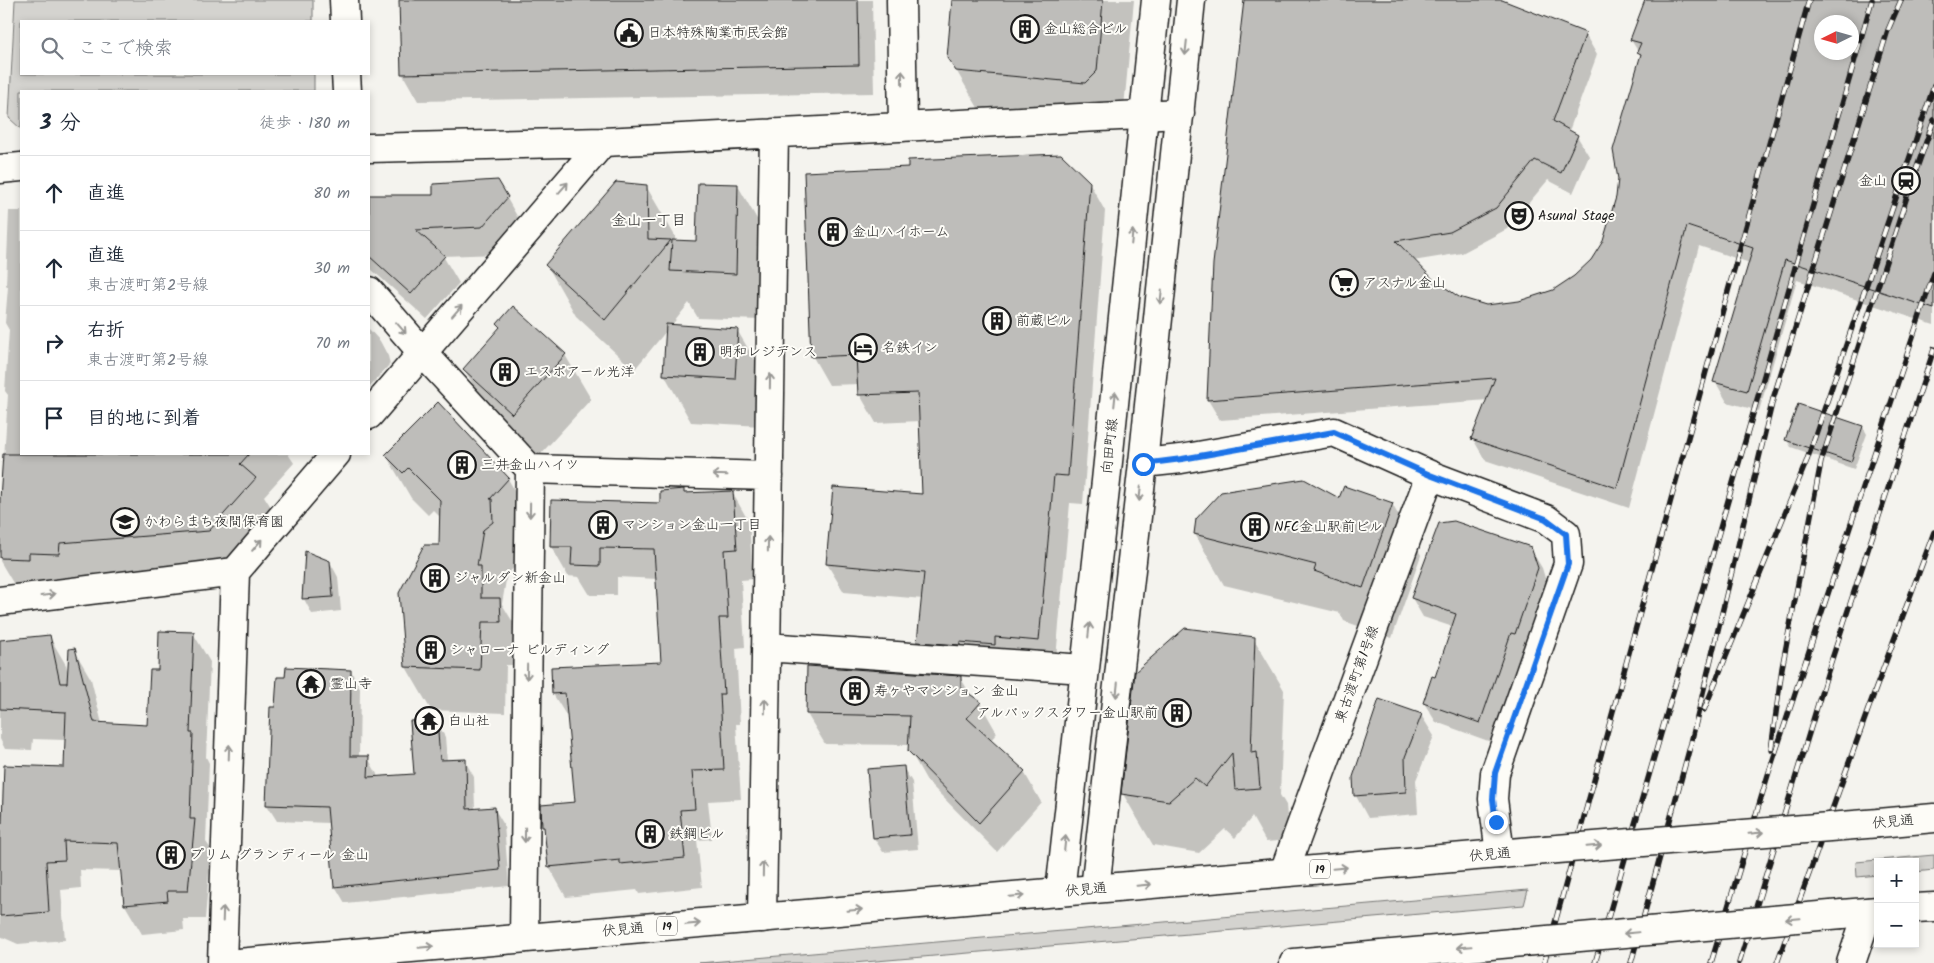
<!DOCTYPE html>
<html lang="ja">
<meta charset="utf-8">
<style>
:root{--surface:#fff;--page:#f2f2f3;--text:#1f2937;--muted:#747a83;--line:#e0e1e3}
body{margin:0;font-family:Kalam,"Klee One",sans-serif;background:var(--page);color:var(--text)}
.controls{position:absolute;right:15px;bottom:15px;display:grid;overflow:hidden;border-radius:0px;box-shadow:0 2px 8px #0003}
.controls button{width:45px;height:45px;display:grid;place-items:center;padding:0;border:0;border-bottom:1px solid var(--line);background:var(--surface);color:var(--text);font:25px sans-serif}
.compass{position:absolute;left:1814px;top:15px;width:45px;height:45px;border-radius:50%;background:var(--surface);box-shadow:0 2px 8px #0003;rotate:265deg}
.stop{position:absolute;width:15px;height:15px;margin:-11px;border:4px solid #1a73e8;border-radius:50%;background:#fff}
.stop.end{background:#1a73e8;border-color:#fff;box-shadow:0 1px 5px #0008}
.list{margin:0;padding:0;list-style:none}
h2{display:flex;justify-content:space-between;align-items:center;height:65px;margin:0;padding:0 20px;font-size:21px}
h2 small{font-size:16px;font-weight:400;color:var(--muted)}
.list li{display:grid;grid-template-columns:32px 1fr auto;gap:15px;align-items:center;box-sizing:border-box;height:75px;padding:0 20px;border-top:1px solid var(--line)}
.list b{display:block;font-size:19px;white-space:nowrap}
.list p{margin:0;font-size:16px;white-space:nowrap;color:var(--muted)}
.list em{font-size:16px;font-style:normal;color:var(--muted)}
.icon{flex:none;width:28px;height:28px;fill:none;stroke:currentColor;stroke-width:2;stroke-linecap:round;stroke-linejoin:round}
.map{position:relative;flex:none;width:1934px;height:963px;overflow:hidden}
.search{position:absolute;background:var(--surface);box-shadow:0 2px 8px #0003;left:20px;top:20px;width:350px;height:55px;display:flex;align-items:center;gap:12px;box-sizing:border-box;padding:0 18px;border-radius:0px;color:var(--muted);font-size:19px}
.panel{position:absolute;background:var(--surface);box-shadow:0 2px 8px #0003;left:20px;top:90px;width:350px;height:365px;border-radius:0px}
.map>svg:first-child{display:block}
.green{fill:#d4d3cf;stroke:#787876}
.shadow{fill:#0003;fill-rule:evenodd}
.building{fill:#bebdba;stroke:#1c1c1c;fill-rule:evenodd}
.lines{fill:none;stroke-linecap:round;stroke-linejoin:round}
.minor-casing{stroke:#1c1c1c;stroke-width:31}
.tertiary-casing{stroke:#1c1c1c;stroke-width:31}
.trunk-casing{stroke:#1c1c1c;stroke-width:31}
.minor{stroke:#fdfcf7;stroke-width:28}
.tertiary{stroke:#fdfcf7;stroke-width:28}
.trunk{stroke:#fdfcf7;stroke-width:28}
.rail-casing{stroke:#1c1c1c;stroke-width:5.5}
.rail{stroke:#fdfcf7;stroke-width:4;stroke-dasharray:11;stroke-linecap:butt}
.trunk-bridge-casing{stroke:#1c1c1c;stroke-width:31;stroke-linecap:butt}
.trunk-bridge{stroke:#fdfcf7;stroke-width:28}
.oneway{stroke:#989794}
.route{stroke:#1a73e8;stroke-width:6}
.labels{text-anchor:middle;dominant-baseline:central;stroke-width:4;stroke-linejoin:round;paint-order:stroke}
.shield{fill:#fdfcf7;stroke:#605f5e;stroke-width:1}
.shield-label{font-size:12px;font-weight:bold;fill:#1c1c1c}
.poi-label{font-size:14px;fill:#1c1c1c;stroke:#fdfcf7;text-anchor:start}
.street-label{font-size:14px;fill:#1c1c1c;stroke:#fdfcf7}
.neighbourhood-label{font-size:15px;fill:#1c1c1c;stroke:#fdfcf7}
</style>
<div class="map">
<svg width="1934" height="963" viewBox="0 0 1934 963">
<rect width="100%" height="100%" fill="#f4f3ee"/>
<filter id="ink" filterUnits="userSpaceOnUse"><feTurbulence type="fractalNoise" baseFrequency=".02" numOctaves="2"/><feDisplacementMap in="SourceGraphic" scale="10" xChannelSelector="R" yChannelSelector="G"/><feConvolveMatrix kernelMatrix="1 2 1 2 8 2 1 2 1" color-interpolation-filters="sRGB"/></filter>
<g filter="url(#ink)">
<!-- green -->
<path class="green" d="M15 0H313V21H21V74H314V91H21V129L9 118Z
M1934 855V870L1915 872V862H1878V875L1857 877 1856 862Z
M1528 890 1524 905 853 963H699Z"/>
<!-- shadow -->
<path class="shadow" d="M401 0H872L874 93 418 101 402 73Z
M953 0H1134L1123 118H984L949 58Z
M1246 0H1499L1585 34 1597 55 1569 131 1577 136 1589 156 1573 193 1548 180 1507 229 1462 253 1413 261 1432 279 1458 298 1486 306 1520 302 1554 291 1575 277 1592 261 1604 241 1618 197 1641 56 1631 40 1646 0H1934V325L1797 280 1759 411 1727 402 1715 381 1750 263 1699 246 1629 508 1485 460 1473 439 1488 400 1220 420 1208 400ZM1822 22H1852V52H1822Z
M806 173 1089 182 1105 211 1083 504 1070 503 1055 669 935 670 919 642 923 599 844 592 827 564 924 496 920 421 876 423 860 395 859 384 829 385 813 357Z
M497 181 522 225 497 254 443 256 459 283 427 319 372 270 369 264V197H435Z
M646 186 675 236V241L697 242 738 186 765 233 762 320 698 318 689 303 671 326 737 330 765 377 761 426 691 422 664 374 667 330 634 370 576 316 547 265Z
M9 211H21V454H288L294 463 264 496 276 515 230 567 19 593 0 561V523L8 395 5 391 9 330 5 323 8 287 6 285Z
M369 329 380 341 388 356 390 364 369 387Z
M565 355 591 399 538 457 490 413 464 369Z
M1863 427 1867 434 1854 469 1791 447 1787 440Z
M386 455 508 479 533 522 517 565 507 574 502 604 525 642V665H506L505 713 431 710 406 667 440 546 441 518 433 510 428 515 411 498Z
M683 491 685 494 732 492 749 522 753 579 741 580 745 647 736 648 740 724H736L741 799 708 801 712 839 697 840 702 887 639 894 637 890 566 897 549 867 546 831 543 827 576 803 569 720 553 694 663 663 658 579 617 577V595H590L579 577 568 576 551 546 662 504Z
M1340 499 1392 504 1421 555 1392 638 1344 621 1340 613 1224 585 1195 534Z
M1530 548 1542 568 1548 588 1526 653 1522 651 1491 742 1436 722 1424 703 1436 679 1453 627 1423 617 1412 598Z
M306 552 330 562 338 577 341 611 312 614 304 599Z
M193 633 210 662 206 757 209 763 206 842 211 849 205 919H183L184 930 142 934 125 905 122 871 80 870 81 888 61 890 65 940 18 944 0 936V816L4 811 65 768 66 740 33 739 32 750 5 749 0 739V644L49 636 66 665 68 674 74 650 91 679 102 724 148 726 159 672Z
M1254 639 1284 690 1280 795 1286 805 1289 840 1266 842 1252 817 1235 838 1225 829 1199 853 1153 845 1123 794Z
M351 671 360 688 359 757 368 758 377 774V777L416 775 436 720 445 737 447 761H465L474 777 475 810 494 808 504 825 509 886 345 903 335 886 329 823 277 821 267 805 276 709Z
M960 677 972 697 980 703 997 733 990 741 1024 772 1041 802 997 852 927 781 910 751V745L825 744 807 714Z
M1421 715 1434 736 1416 780 1418 814 1368 818 1356 796Z
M903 767 912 782 918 849 883 852 874 838Z"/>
<!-- building -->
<path class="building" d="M399 0H858L859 65 401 74Z
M952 0H1103L1097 71 1085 83 956 71 947 58Z
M1244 0H1502L1586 33 1553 121 1578 135 1561 173 1535 160 1496 208 1450 232 1396 241 1433 279 1459 297 1486 305 1519 301 1553 290 1574 276 1591 260 1603 241 1616 197 1618 179 1613 150 1641 54 1637 52 1641 43 1630 40 1645 0H1934V309L1785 260 1747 391 1713 382 1753 248 1687 226 1617 488 1471 439 1495 378 1207 400 1213 264ZM1822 22H1852V52H1822Z
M1061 154 1090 182 1068 476 1054 475 1039 641 995 637V645L960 642V645L917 642 924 573 826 564 833 487 922 494 918 393 858 395 856 355 811 357 804 172 908 167V160Z
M498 180 508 197 482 227 416 230 445 256 411 294 369 256V195H433V184Z
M616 182 647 185 648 239 671 240 605 320 545 265Z
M698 183 738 184 736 274 670 271 672 240 696 241Z
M513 306 566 354 512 414 463 369 500 327 497 324Z
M666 324 738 329 735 379 663 375Z
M438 402 509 478 490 499H492L493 522 483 530 477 566H481V598H500L501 622H482L480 670 405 667 399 593 424 545H439L440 500 408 468 403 473 385 455Z
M1798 404 1863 426 1851 462 1785 440Z
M3 454H249L240 464 256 478 209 531 60 543 59 554 29 553V559L0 558V499Z
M1304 479 1339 498 1344 486 1393 503 1363 588 1314 571 1316 565 1194 534 1196 519 1221 492Z
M684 489V493L733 491 737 549 724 550 728 618H719L724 694H720L724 770 692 771 695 809 680 810 685 858 620 864V860L548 867 544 827H542L541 805 575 802 565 693 552 694 551 667 661 662 654 549 600 548V566L571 565 572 547H550L551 500 660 503V491Z
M1454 521 1531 547 1538 568 1515 634 1511 633 1480 723 1423 703 1432 676 1435 677 1456 614 1411 598 1439 523Z
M305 551 330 561 333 597 302 599Z
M1185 628 1255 637 1251 753 1257 752 1260 788 1235 790 1232 753 1205 787 1195 778 1169 801 1121 794 1135 672Z
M159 631 194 632 190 733H193L190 819H195L188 891H167L168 901 124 905 118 843 64 841 65 860 46 861 49 912 0 916V824L2 823 4 765 64 767 66 712 0 709V640L50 635 60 683H67L69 649 75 648 94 722 147 725 150 670H158Z
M807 666 961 676V688L981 702 967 718 1025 771 979 823 908 751 910 716 806 714Z
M286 667 351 670 350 756H369L368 777 414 774 410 721 437 719 440 760 466 759 467 809 495 807 500 870 334 887 327 807 266 805 270 707H275L277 677H285Z
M1379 699 1422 714 1405 757 1406 792 1354 796 1353 777Z
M904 766 910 835 873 838 867 769Z"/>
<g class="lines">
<defs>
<path id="minor" d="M344 0 345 21
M901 0 903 127
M346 74 347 91
M369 148 603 142 1180 113
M0 169 21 167
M369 291 422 352 530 469 524 938
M369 415 603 142
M1143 463 1181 459 1334 432 1430 475 1546 519 1566 534 1568 564 1495 773 1493 799 1500 854
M530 469 769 476
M0 601 235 572
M766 647 1084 669
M1284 872 1430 475
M762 918 774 133
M222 963 235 572 336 454
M1851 963 1868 912"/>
<path id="tertiary" d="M1095 889 1143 463 1191 0
M1060 892 1106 481 1156 0"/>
<path id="trunk" d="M1879 823 1934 818
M1915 908 1934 907
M1842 914 1878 911
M238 963 1545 850
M1294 963 1512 943"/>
</defs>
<!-- minor casing -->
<use href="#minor" class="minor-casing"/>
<!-- tertiary casing -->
<use href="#tertiary" class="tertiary-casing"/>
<!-- trunk casing -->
<use href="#trunk" class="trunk-casing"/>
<!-- minor -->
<use href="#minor" class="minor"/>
<!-- tertiary -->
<use href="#tertiary" class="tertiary"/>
<!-- trunk -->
<use href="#trunk" class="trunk"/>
<defs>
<path id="rail" d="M1704 710 1807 460 1934 86
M1771 750 1782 668 1821 462 1911 184 1934 120
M1544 963 1730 284 1809 0
M1595 963 1872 0
M1631 963 1691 743 1773 399 1888 30 1901 0
M1711 963 1768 775 1934 273
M1739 963 1828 671 1934 349
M1777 963 1869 707 1934 532"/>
</defs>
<!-- rail casing -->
<use href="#rail" class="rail-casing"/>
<!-- rail -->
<use href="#rail" class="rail"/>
<defs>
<path id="trunk-bridge" d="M1545 850 1879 823
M1512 943 1842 914"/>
</defs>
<!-- trunk-bridge casing -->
<use href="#trunk-bridge" class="trunk-bridge-casing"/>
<!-- trunk-bridge -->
<use href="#trunk-bridge" class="trunk-bridge"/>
</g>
<!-- one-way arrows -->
<defs><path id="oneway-shaft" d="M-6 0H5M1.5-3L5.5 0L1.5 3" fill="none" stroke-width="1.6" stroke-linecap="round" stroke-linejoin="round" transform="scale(1.25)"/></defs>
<g class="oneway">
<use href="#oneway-shaft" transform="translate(1186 48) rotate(96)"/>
<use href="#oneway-shaft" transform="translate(902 78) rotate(-91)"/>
<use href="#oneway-shaft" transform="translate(563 188) rotate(-49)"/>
<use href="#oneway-shaft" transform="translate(1132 237) rotate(-84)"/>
<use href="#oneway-shaft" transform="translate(1161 297) rotate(96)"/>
<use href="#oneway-shaft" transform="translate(457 311) rotate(-49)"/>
<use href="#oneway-shaft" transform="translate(401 328) rotate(49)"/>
<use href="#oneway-shaft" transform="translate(770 381) rotate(-89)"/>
<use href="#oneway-shaft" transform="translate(1115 399) rotate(-84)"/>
<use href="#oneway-shaft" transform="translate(720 475) rotate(-178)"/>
<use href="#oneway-shaft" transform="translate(1140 494) rotate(96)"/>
<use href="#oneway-shaft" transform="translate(530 510) rotate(91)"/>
<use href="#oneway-shaft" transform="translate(768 544) rotate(-89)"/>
<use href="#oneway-shaft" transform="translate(257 545) rotate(-50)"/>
<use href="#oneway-shaft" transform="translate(48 595) rotate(-7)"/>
<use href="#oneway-shaft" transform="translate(1089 630) rotate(-84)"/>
<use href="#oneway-shaft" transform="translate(527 672) rotate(91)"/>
<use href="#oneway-shaft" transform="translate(1117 690) rotate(96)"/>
<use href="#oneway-shaft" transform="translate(765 706) rotate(-89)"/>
<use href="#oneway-shaft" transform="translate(229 752) rotate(-88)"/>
<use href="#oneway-shaft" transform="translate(1756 833) rotate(-5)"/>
<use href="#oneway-shaft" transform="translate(525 835) rotate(91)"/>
<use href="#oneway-shaft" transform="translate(1065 843) rotate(-84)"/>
<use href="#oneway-shaft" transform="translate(1594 846) rotate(-5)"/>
<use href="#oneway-shaft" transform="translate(1340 868) rotate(-5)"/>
<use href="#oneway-shaft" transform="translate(763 869) rotate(-89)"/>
<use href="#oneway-shaft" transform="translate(1144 885) rotate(-5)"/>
<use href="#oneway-shaft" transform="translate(1017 896) rotate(-5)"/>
<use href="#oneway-shaft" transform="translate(855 910) rotate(-5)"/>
<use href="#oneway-shaft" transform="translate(223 914) rotate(-88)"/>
<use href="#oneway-shaft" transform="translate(1793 919) rotate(175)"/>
<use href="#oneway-shaft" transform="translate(693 924) rotate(-5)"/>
<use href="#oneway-shaft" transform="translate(1631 933) rotate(175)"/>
<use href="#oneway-shaft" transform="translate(426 947) rotate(-5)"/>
<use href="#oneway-shaft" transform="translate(1464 947) rotate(175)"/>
</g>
</g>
<g class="lines" filter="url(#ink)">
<!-- route -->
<path class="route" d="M1143 464 1182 459 1334 432 1430 475 1546 519 1566 534 1568 564 1495 773 1493 799 1496 822"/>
</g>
<!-- icons -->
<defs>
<symbol id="building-ring" viewBox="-11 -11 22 22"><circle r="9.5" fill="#fdfcf7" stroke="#1c1c1c" stroke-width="1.5"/><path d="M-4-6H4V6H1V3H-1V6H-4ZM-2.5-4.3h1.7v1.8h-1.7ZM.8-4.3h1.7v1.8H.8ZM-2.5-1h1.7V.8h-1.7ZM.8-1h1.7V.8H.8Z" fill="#1c1c1c"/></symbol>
<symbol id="civic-ring" viewBox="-11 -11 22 22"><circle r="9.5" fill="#fdfcf7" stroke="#1c1c1c" stroke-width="1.5"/><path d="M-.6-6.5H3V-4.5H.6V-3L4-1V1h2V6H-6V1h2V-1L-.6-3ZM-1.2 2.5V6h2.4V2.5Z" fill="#1c1c1c"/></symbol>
<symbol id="station-ring" viewBox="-11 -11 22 22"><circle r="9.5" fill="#fdfcf7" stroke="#1c1c1c" stroke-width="1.5"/><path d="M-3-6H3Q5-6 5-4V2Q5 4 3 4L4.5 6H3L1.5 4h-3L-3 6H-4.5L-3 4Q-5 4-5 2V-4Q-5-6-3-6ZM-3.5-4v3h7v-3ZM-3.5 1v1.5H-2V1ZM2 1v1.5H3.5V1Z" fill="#1c1c1c"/></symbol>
<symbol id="theatre-ring" viewBox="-11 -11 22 22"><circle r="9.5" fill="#fdfcf7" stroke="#1c1c1c" stroke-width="1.5"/><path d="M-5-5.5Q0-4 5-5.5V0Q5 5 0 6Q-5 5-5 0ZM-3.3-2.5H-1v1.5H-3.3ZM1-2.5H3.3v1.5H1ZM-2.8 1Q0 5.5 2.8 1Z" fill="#1c1c1c"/></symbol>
<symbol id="supermarket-ring" viewBox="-11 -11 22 22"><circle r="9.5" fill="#fdfcf7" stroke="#1c1c1c" stroke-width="1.5"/><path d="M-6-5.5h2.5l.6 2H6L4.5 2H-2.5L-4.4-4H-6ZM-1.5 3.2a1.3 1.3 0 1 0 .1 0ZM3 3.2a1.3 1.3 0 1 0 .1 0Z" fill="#1c1c1c"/></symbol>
<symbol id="hotel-ring" viewBox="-11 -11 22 22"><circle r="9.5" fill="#fdfcf7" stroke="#1c1c1c" stroke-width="1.5"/><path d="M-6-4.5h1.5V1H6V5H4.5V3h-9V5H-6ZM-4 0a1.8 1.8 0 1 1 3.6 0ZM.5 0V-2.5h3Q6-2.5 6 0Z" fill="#1c1c1c"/></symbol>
<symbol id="school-ring" viewBox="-11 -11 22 22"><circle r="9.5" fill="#fdfcf7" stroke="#1c1c1c" stroke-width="1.5"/><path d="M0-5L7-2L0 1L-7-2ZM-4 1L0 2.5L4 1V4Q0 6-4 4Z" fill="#1c1c1c"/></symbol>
<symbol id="temple-ring" viewBox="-11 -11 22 22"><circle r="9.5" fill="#fdfcf7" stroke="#1c1c1c" stroke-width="1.5"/><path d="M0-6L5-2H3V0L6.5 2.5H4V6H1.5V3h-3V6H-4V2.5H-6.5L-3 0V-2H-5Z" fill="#1c1c1c"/></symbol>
</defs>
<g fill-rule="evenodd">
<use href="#building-ring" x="1009" y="13" width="32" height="32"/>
<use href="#civic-ring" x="613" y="17" width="32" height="32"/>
<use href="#station-ring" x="1890" y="165" width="32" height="32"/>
<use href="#theatre-ring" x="1503" y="200" width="32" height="32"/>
<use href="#building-ring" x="817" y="216" width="32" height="32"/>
<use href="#supermarket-ring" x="1328" y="267" width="32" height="32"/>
<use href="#building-ring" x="981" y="305" width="32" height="32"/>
<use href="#hotel-ring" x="847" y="332" width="32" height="32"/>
<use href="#building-ring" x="684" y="336" width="32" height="32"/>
<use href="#building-ring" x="489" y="356" width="32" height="32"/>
<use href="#building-ring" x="446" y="449" width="32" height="32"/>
<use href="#school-ring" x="109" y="506" width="32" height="32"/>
<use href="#building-ring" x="587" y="509" width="32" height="32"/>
<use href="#building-ring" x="1239" y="511" width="32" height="32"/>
<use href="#building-ring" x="419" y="562" width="32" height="32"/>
<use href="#building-ring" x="415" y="634" width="32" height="32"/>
<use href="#temple-ring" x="295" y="668" width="32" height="32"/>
<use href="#building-ring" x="839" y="675" width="32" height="32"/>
<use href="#building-ring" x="1161" y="697" width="32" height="32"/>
<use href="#temple-ring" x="413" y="705" width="32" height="32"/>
<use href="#building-ring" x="634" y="818" width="32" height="32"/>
<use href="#building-ring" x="155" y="839" width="32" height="32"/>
</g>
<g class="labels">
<!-- shield labels -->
<g class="shield">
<rect x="1310" y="859.5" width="20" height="19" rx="4"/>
<rect x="657" y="916.5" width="20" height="19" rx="4"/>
</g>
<g class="shield-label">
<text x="1320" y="869">19</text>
<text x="667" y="926">19</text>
</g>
<!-- poi labels -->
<g class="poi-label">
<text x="1044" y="29">金山総合ビル</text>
<text x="648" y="33">日本特殊陶業市民会館</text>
<text x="1887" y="181" text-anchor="end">金山</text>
<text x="1538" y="216">Asunal Stage</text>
<text x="852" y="232">金山ハイホーム</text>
<text x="1363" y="283">アスナル金山</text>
<text x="1016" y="321">前蔵ビル</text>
<text x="882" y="348">名鉄イン</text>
<text x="719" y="352">明和レジデンス</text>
<text x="524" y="372">エスポアール光洋</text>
<text x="481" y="465">三井金山ハイツ</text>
<text x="144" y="522">かわらまち夜間保育園</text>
<text x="622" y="525">マンション金山一丁目</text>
<text x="1274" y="527">NFC金山駅前ビル</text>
<text x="454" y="578">ジャルダン新金山</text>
<text x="450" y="650">シャローナ ビルディング</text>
<text x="330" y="684">霊山寺</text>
<text x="874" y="691">寿ヶやマンション 金山</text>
<text x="1158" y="713" text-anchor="end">アルバックスタワー金山駅前</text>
<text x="448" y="721">白山社</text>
<text x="669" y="834">鉄鋼ビル</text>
<text x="190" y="855">プリム グランディール 金山</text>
</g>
<!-- street labels -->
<g class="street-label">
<text transform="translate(1110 446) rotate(-84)">向田町線</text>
<text transform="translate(1357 674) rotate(-70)">東古渡町第1号線</text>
<text transform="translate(1893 822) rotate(-5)">伏見通</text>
<text transform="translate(1490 855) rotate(-5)">伏見通</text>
<text transform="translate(1086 890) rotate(-5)">伏見通</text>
<text transform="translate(623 930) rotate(-5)">伏見通</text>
</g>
<!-- neighbourhood labels -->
<g class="neighbourhood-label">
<text x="649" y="221">金山一丁目</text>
</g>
</g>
</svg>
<div class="controls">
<button>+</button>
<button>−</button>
</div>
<svg class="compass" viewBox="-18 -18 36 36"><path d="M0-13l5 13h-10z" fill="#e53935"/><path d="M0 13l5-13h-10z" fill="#747a83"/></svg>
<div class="stop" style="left:1143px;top:464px"></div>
<div class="stop end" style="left:1496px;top:822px"></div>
<div class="search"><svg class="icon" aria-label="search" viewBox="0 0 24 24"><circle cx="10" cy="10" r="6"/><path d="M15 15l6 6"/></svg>ここで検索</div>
<section class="panel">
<h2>3 分<small>徒歩 · 180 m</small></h2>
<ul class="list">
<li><svg class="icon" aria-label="ahead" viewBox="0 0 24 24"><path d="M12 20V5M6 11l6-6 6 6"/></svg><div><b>直進</b></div><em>80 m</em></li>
<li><svg class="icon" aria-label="ahead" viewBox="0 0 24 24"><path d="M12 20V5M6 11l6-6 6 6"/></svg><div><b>直進</b><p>東古渡町第2号線</p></div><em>30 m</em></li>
<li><svg class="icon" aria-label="right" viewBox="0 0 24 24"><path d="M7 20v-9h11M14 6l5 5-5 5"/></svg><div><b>右折</b><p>東古渡町第2号線</p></div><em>70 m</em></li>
<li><svg class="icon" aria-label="arrive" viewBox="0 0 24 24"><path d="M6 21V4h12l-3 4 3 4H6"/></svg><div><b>目的地に到着</b></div></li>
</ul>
</section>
</div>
